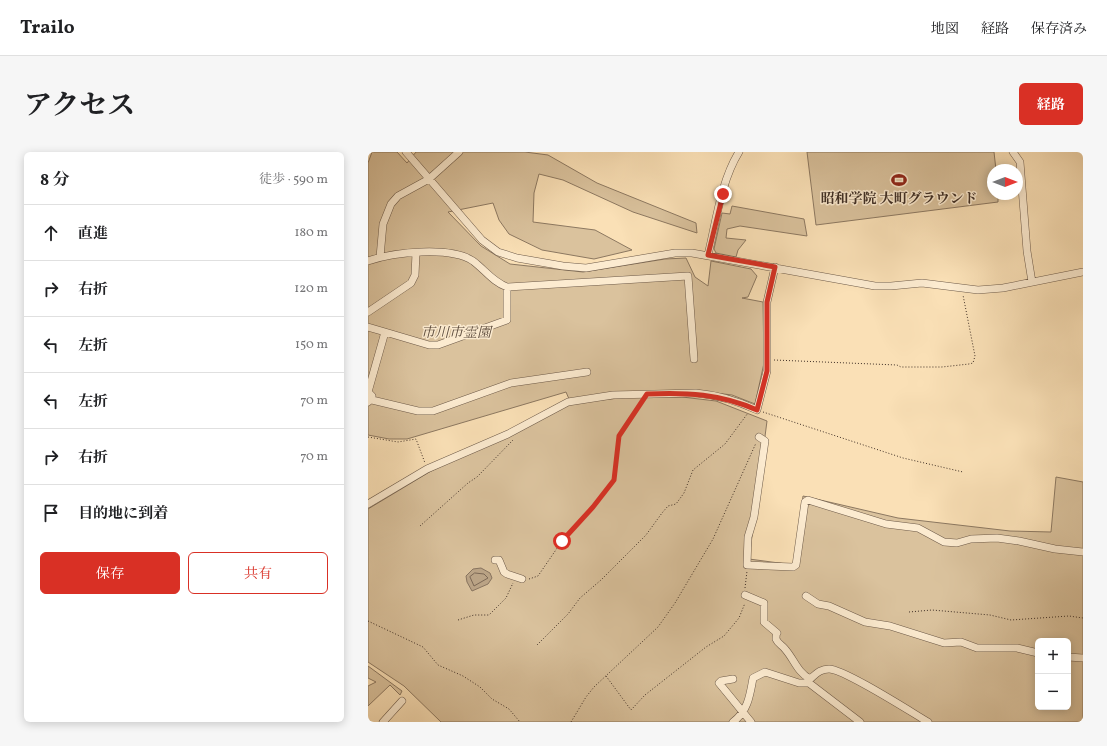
<!DOCTYPE html>
<html lang="ja">
<meta charset="utf-8">
<style>
:root{--surface:#fff;--page:#f6f6f6;--text:#202124;--muted:#757577;--line:#e0e0e0;--accent:#d93025}
body{margin:0;font-family:Vollkorn,"Noto Serif JP",serif;background:var(--page);color:var(--text)}
.controls{position:absolute;right:12px;bottom:12px;display:grid;overflow:hidden;border-radius:6px;box-shadow:0 2px 10px #0003}
.controls button{width:36px;height:36px;display:grid;place-items:center;padding:0;border:0;border-bottom:1px solid var(--line);background:var(--surface);color:var(--text);font:20px sans-serif}
.compass{position:absolute;left:619px;top:12px;width:36px;height:36px;border-radius:50%;background:var(--surface);box-shadow:0 2px 10px #0003;rotate:90deg}
.stop{position:absolute;width:12px;height:12px;margin:-9px;border:3px solid #d93025;border-radius:50%;background:#fff}
.stop.end{background:#d93025;border-color:#fff;box-shadow:0 1px 4px #0008}
.list{margin:0;padding:0;list-style:none}
h2{display:flex;justify-content:space-between;align-items:center;height:52px;margin:0;padding:0 16px;font-size:17px}
h2 small{font-size:13px;font-weight:400;color:var(--muted)}
.list li{display:grid;grid-template-columns:26px 1fr auto;gap:12px;align-items:center;box-sizing:border-box;height:56px;padding:0 16px;border-top:1px solid var(--line)}
.list b{display:block;font-size:15px;white-space:nowrap}
.list em{font-size:13px;font-style:normal;color:var(--muted)}
.actions{display:flex;gap:8px;padding:12px 16px}
.actions a{flex:1;padding:9px 0;border:1px solid var(--accent);border-radius:6px;text-align:center;font-size:14px;color:var(--accent)}
.actions .main{background:var(--accent);color:#fff}
.icon{flex:none;width:22px;height:22px;fill:none;stroke:currentColor;stroke-width:2;stroke-linecap:round;stroke-linejoin:round}
.map{position:relative;flex:none;width:715px;height:570px;overflow:hidden;border-radius:6px}
header{display:flex;align-items:center;gap:24px;box-sizing:border-box;height:56px;padding:0 20px;background:var(--surface);border-bottom:1px solid var(--line)}
header strong{font-size:19px}
nav{display:flex;gap:22px;margin-inline-start:auto;font-size:14px}
.intro{display:flex;align-items:center;justify-content:space-between;box-sizing:border-box;height:96px;padding:0 24px}
h1{margin:0;font-size:28px}
.button{padding:10px 18px;border-radius:6px;background:var(--accent);color:#fff;font-size:14px;font-weight:700}
main{display:flex;gap:24px;padding:0 24px}
aside{flex:1;background:var(--surface);border-radius:6px;box-shadow:0 2px 10px #0003}
.map>svg:first-child{display:block}
.green{fill:#dac29d;stroke:#8c7861;fill-rule:evenodd}
.water{fill:#baa385;stroke:#88745f}
.lines{fill:none;stroke-linecap:round;stroke-linejoin:round}
.shore{stroke:#7c6855;stroke-width:1}
.minor-casing{stroke:#6d5a49;stroke-width:8}
.path{stroke:#3e2e25;stroke-width:1;stroke-dasharray:1 2;stroke-linecap:butt}
.minor{stroke:#fcebd0;stroke-width:7}
.route{stroke:#d93025;stroke-width:5}
.labels{text-anchor:middle;dominant-baseline:central;stroke-width:3;stroke-linejoin:round;paint-order:stroke}
.poi-label{font-size:14px;font-weight:bold;fill:#3e2e25;stroke:#fcebd0}
.park-label{font-size:14px;font-style:italic;fill:#5d4c3d;stroke:#fcebd0}
</style>
<header>
<strong>Trailo</strong>
<nav><a>地図</a><a>経路</a><a>保存済み</a></nav>
</header>
<div class="intro"><h1>アクセス</h1><a class="button">経路</a></div>
<main>
<aside>
<h2>8 分<small>徒歩 · 590 m</small></h2>
<ul class="list">
<li><svg class="icon" aria-label="ahead" viewBox="0 0 24 24"><path d="M12 20V5M6 11l6-6 6 6"/></svg><div><b>直進</b></div><em>180 m</em></li>
<li><svg class="icon" aria-label="right" viewBox="0 0 24 24"><path d="M7 20v-9h11M14 6l5 5-5 5"/></svg><div><b>右折</b></div><em>120 m</em></li>
<li><svg class="icon" aria-label="left" viewBox="0 0 24 24"><path d="M17 20v-9H6M10 6l-5 5 5 5"/></svg><div><b>左折</b></div><em>150 m</em></li>
<li><svg class="icon" aria-label="left" viewBox="0 0 24 24"><path d="M17 20v-9H6M10 6l-5 5 5 5"/></svg><div><b>左折</b></div><em>70 m</em></li>
<li><svg class="icon" aria-label="right" viewBox="0 0 24 24"><path d="M7 20v-9h11M14 6l5 5-5 5"/></svg><div><b>右折</b></div><em>70 m</em></li>
<li><svg class="icon" aria-label="arrive" viewBox="0 0 24 24"><path d="M6 21V4h12l-3 4 3 4H6"/></svg><div><b>目的地に到着</b></div></li>
</ul>
<div class="actions"><a class="main">保存</a><a>共有</a></div>
</aside>
<div class="map">
<svg width="715" height="570" viewBox="0 0 715 570">
<rect width="100%" height="100%" fill="#fae0b6"/>
<filter id="stains"><feTurbulence type="fractalNoise" baseFrequency=".005" numOctaves="4"/><feColorMatrix values="0 0 0 0 .2 0 0 0 0 .09 0 0 0 0 .02 0 0 0 .5 -.17"/></filter>
<radialGradient id="worn" r=".72"><stop offset=".6" stop-color="#630" stop-opacity="0"/><stop offset="1" stop-color="#630" stop-opacity=".3"/></radialGradient>
<!-- green -->
<path class="green" d="M4 0H29L39 11 48 0H157L180 3 229 31 328 71 329 81 265 60 195 28 171 22 166 41 165 70 227 78 264 98 226 107 174 98 141 82 131 68 125 51 80 60 113 94 142 112 215 120 297 107 318 106 327 125 340 134 343 109 383 117 389 124 380 145 374 146 395 150 396 211 387 252 364 243 324 238 201 247 198 240 39 287H21L0 283V11Z
M439 0H626L628 18H625V42H630V50L448 73Z
M364 54 436 67 439 84 372 74 359 77 358 86 378 88 370 98 368 105 348 101 346 97 354 61 362 62Z
M263 245H314L348 249 399 269 381 407 426 413 435 344 530 366 642 379 683 380 688 325 715 330V570H73L36 534 0 510V357L63 319 201 253 231 248ZM670 489H700V555H670Z
M0 514 34 539 32 543 22 533 0 554V534L8 530 0 526Z"/>
<!-- water -->
<path class="water" d="M113 416 122 421 124 426 120 432 104 439 99 430 98 424 105 417Z"/>
<g class="lines">
<!-- shore -->
<path class="shore" d="M107 421 116 422 120 426 106 434 102 425Z"/>
<defs>
<path id="minor" d="M38 0 114 88 130 100 149 106 195 114 218 116 307 101H324L507 134H523L554 131 610 138 635 136 715 120
M645 0 652 10 659 99 664 130
M340 103C348 70 353 29 371 0
M12 105 15 72 23 52 30 44 61 27 91 0
M0 109C26 100 82 94 105 109 117 118 125 130 139 135L320 124 326 207
M0 160 43 131 47 123 48 101
M0 175 17 180 0 240 4 244 0 250
M17 180 61 193H70L139 168V135
M4 248 50 259H65L143 231 219 220
M391 285 397 289 386 365 380 385 379 413 425 415 428 413 437 350 440 348 518 372 550 376 576 390 589 391 603 387 629 386 651 389 687 397 715 400
M0 352 59 317 140 282 200 250 245 243 328 241C349 243 370 249 389 258L399 219V150L407 115
M127 408H131L136 420 139 422 154 427
M377 443 396 451V470L409 481C408 482 408 486 408 487 410 492 414 493 417 497 426 507 429 520 442 527 448 522 452 517 461 517 476 517 543 560 560 570
M438 444 450 452 461 454 497 470 522 474 576 491 593 490 609 496H649L670 501
M700 505 715 506
M365 527 353 529 351 531 383 570
M15 570 34 549
M365 570C380 559 382 543 385 526L397 520 431 531H441L492 570"/>
</defs>
<!-- minor casing -->
<use href="#minor" class="minor-casing"/>
<!-- path -->
<path class="path" d="M406 208 529 213 533 215H574L601 212 605 211 607 204 595 143
M395 260 535 306 595 320
M0 285 30 290 48 287 57 311
M52 374 100 331 109 325 145 288
M161 427 170 424 194 389 225 355 246 328 251 284 275 249
M377 436 379 419
M541 460 564 458 622 463 643 468 701 464 715 466
M90 468 106 463H121L138 446 145 431
M0 469 55 495 70 513 95 524 112 535 124 547 141 557 152 570
M169 493 200 462 212 446 233 428 278 383 294 361 300 354 308 352 316 341 325 318 357 292 380 261
M238 524 263 558 277 543 338 495 356 484 371 466 377 451
M203 570 218 545 226 535 290 475 307 451 345 387 388 291"/>
<!-- minor -->
<use href="#minor" class="minor"/>
</g>
<g class="lines">
<!-- route -->
<path class="route" d="M194 389 225 355 246 328 251 284 279 242C318 240 353 242 389 258L399 219V150L407 115 340 103 355 42"/>
</g>
<!-- icons -->
<defs>
<symbol id="stadium-bare" viewBox="-9 -9 18 18"><path d="M0-5a6.5 5 0 1 0 0 10a6.5 5 0 1 0 0-10ZM-3.5-1.8h7v3.6h-7Z" fill="#8f2418" stroke="#fcebd0" stroke-width="2.5" paint-order="stroke"/></symbol>
</defs>
<g fill-rule="evenodd">
<use href="#stadium-bare" x="520" y="17" width="22" height="22"/>
</g>
<g class="labels">
<!-- poi labels -->
<g class="poi-label">
<text x="531" y="47">昭和学院 大町グラウンド</text>
</g>
<!-- park labels -->
<g class="park-label">
<text x="88" y="181">市川市霊園</text>
</g>
</g>
<rect width="100%" height="100%" filter="url(#stains)"/>
<rect width="100%" height="100%" fill="url(#worn)"/>
</svg>
<div class="controls">
<button>+</button>
<button>−</button>
</div>
<svg class="compass" viewBox="-18 -18 36 36"><path d="M0-13l5 13h-10z" fill="#e53935"/><path d="M0 13l5-13h-10z" fill="#757577"/></svg>
<div class="stop" style="left:194px;top:389px"></div>
<div class="stop end" style="left:355px;top:42px"></div>
</div>
</main>
